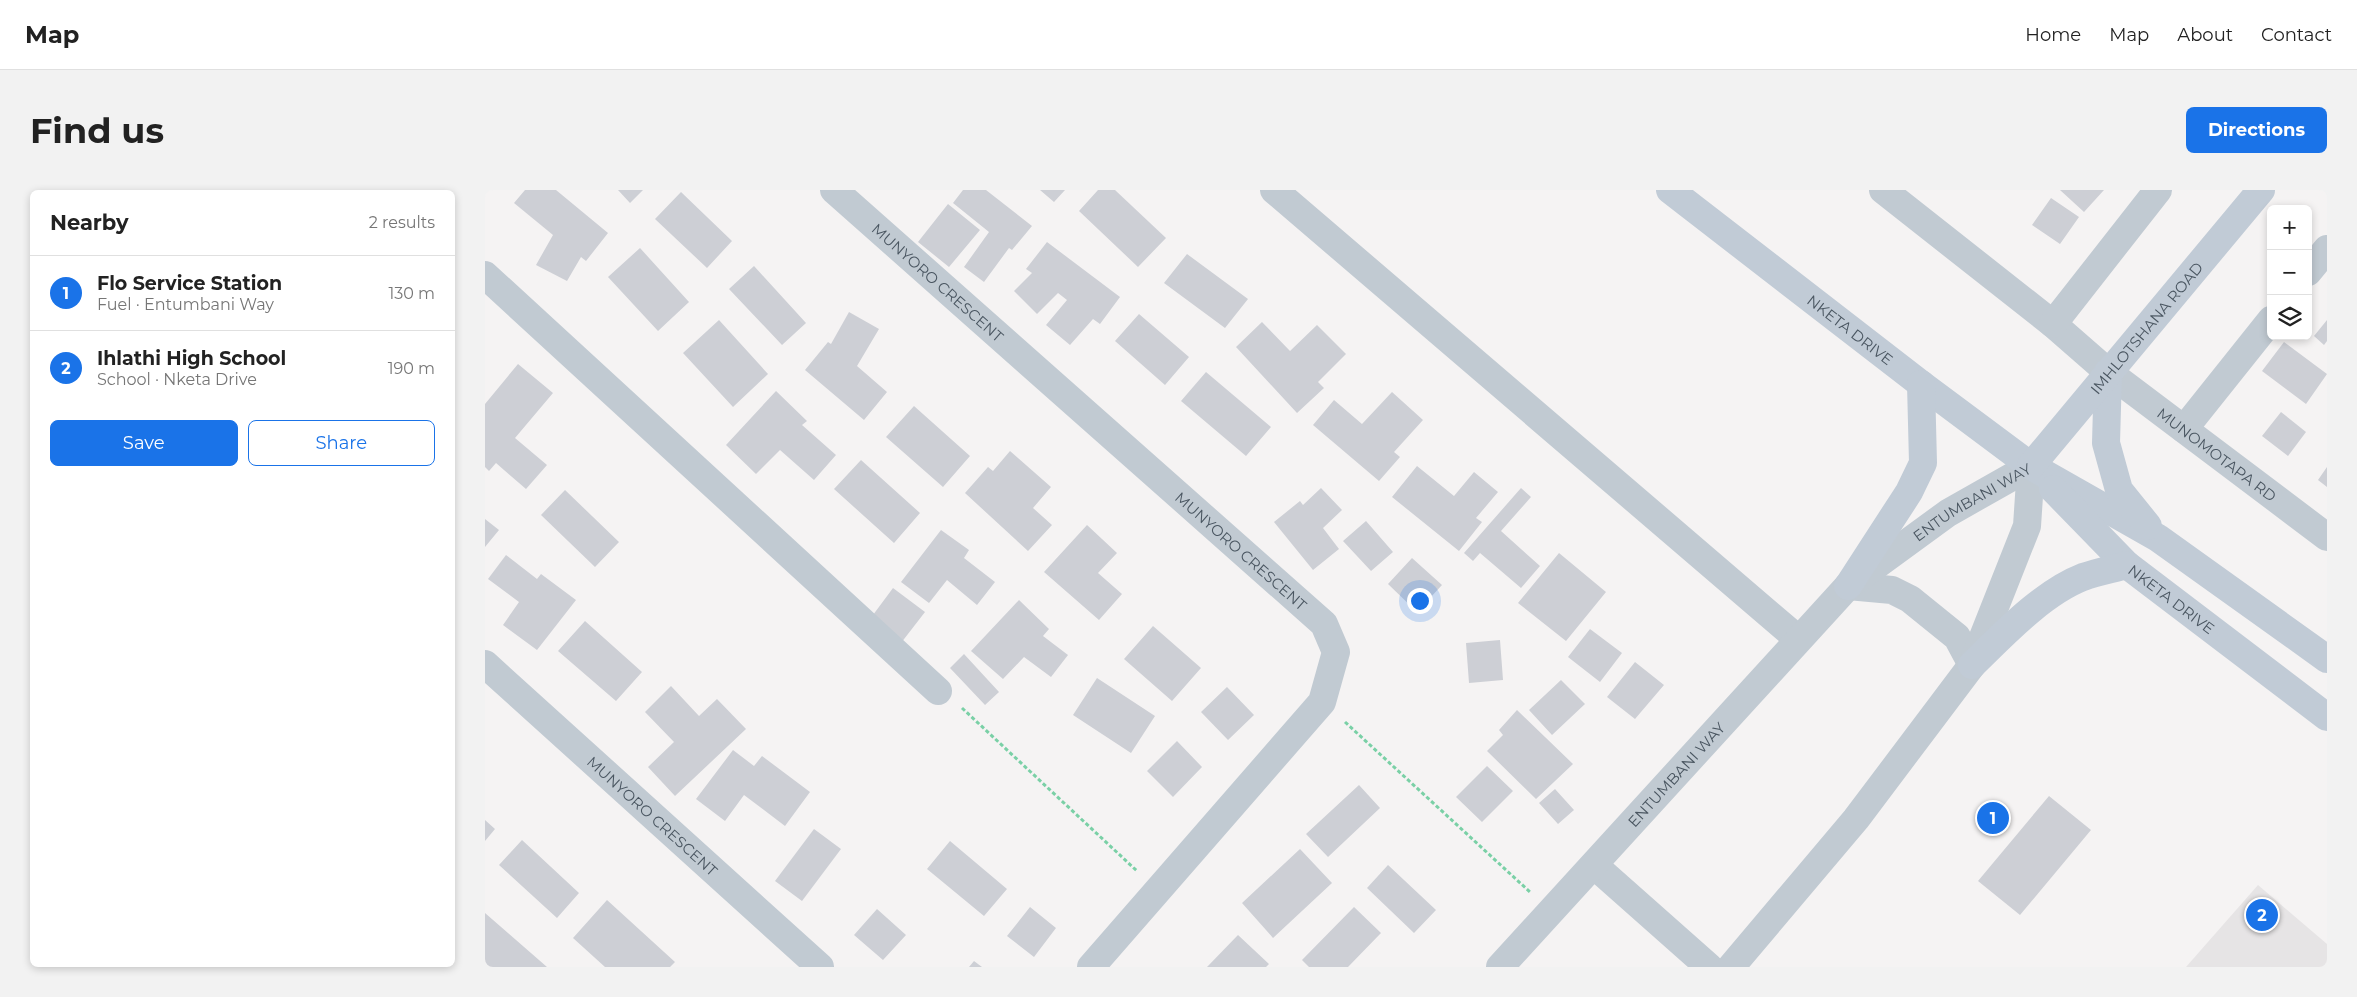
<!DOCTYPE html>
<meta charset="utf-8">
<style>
:root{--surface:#fff;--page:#f2f2f2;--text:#222;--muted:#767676;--line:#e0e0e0;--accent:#1a73e8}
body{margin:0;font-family:Montserrat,sans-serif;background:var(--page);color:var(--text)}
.controls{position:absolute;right:15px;top:15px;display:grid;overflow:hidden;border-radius:8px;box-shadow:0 2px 8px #0003}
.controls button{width:45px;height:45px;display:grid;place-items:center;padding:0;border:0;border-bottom:1px solid var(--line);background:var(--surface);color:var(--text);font:25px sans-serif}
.you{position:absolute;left:934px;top:410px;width:18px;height:18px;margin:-12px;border:4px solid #fff;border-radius:50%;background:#1a73e8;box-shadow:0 0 0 8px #1a73e833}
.badge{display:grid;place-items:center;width:32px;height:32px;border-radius:50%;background:var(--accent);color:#fff;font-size:16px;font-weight:700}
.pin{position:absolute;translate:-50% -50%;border:2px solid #fff;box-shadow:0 1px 5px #0006}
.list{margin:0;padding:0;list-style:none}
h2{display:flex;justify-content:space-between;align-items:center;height:65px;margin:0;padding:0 20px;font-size:21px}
h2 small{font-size:16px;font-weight:400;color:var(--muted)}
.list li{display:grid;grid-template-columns:32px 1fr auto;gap:15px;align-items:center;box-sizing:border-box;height:75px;padding:0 20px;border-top:1px solid var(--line)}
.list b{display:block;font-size:19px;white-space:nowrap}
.list p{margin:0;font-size:16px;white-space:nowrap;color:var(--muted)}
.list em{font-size:16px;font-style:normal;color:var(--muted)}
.actions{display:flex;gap:10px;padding:15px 20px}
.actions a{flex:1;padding:11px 0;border:1px solid var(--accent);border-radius:8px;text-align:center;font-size:18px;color:var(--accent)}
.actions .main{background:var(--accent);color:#fff}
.icon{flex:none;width:28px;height:28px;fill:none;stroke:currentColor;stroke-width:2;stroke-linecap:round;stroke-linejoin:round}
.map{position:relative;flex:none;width:1842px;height:777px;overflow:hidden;border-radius:8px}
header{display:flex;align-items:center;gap:30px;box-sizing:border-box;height:70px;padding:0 25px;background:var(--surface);border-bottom:1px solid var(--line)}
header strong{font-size:24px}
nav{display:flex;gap:28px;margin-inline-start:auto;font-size:18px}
.intro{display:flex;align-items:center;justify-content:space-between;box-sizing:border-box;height:120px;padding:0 30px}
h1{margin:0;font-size:35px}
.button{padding:12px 22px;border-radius:8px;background:var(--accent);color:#fff;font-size:18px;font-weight:700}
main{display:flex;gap:30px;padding:0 30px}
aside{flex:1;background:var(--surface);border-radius:8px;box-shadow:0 2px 8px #0003}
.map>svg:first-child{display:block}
.education{fill:#e6e4e5}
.building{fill:#cdcfd5}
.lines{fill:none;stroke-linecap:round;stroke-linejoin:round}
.path{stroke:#7ad0a6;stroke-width:3;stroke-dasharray:4 2.5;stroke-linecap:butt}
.street{stroke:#c1cad2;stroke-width:28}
.secondary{stroke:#c1cbd6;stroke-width:28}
.labels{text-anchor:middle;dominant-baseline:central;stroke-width:5;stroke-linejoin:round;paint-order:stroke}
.street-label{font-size:15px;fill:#4a5661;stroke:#fff}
</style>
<header>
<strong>Map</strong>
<nav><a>Home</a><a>Map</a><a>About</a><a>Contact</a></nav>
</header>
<div class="intro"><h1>Find us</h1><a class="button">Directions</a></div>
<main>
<aside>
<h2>Nearby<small>2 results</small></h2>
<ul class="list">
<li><span class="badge">1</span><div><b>Flo Service Station</b><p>Fuel · Entumbani Way</p></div><em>130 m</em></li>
<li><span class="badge">2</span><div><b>Ihlathi High School</b><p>School · Nketa Drive</p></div><em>190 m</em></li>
</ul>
<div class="actions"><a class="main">Save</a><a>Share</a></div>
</aside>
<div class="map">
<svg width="1842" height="777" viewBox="0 0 1842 777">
<rect width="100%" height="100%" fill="#f5f3f3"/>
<!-- education -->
<path class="education" d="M1773 695 1842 754V777H1701Z"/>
<!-- building -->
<path class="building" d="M40 0H71L123 43 101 71 96 67 82 91 51 75 68 45 29 13Z
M133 0H158L145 13Z
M478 0H501L547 36 527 60 524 58 499 92 479 77 504 42 468 13Z
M555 0H580L569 12Z
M613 0H630L681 48 653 77 594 21Z
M1575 0H1619L1599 22Z
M196 2 247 51 222 78 170 29Z
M1566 8 1594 27 1575 54 1547 35Z
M463 14 495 40 464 77 433 52Z
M562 52 635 107 615 134 608 129 585 155 561 135 582 110 573 103 552 124 529 101 547 83 541 79Z
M155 58 204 112 173 141 123 87Z
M702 64 763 109 740 138 679 93Z
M269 76 321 133 297 155 244 99Z
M364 122 394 139 372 176 402 202 379 230 320 180 343 152 346 154Z
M654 124 704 167 680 195 630 151Z
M234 130 283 184 248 217 198 163Z
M1842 130V151L1839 155 1829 146Z
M777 132 805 161 832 135 861 164 833 192 839 198 812 223 751 157Z
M1799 152 1842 184 1821 214 1777 181Z
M33 174 68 203 30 248 62 275 41 299 11 273 4 281 0 277V214Z
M721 182 786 237 761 266 696 211Z
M291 201 322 231 317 235 351 265 329 290 295 260 271 284 241 255Z
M907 202 938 230 909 262 915 267 894 291 828 235 849 210 877 234Z
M429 216 485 266 458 297 401 247Z
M1796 222 1821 242 1803 266 1777 246Z
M525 261 566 297 548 318 567 335 543 361 480 303 503 277 508 281Z
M376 270 435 323 409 353 349 299Z
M932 276 969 306 989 282 1013 302 991 328 997 332 974 361 907 307Z
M1842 277V297L1833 290Z
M836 298 857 320 838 338 854 359 828 380 789 332 815 311 818 315Z
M1036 298 1046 307 1016 341 1055 376 1036 398 995 363 988 371 979 363Z
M80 300 134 352 110 377 56 325Z
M0 329 14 340 0 357Z
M881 331 908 362 886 381 858 351Z
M602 335 632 363 613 383 637 404 614 430 559 382Z
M456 340 484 360 479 368 510 392 492 415 462 390 444 413 416 392Z
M1074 363 1121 402 1081 451 1033 413Z
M21 365 52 389 56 384 91 410 52 460 18 435 34 412 3 389Z
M927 368 957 395 932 422 903 394Z
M408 398 440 422 416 453 385 429Z
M534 410 564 439 558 446 583 465 566 487 539 467 518 489 486 461Z
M100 431 157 482 131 511 73 461Z
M668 436 716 478 687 511 639 469Z
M1105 439 1137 463 1115 492 1083 467Z
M1015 450 1018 490 984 493 981 453Z
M479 464 514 502 500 515 465 478Z
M1150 472 1179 495 1150 529 1122 507Z
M612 488 670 526 646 563 588 525Z
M1076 490 1100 514 1067 545 1044 520Z
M186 496 214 526 232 509 261 539 190 606 163 577 189 552 160 522Z
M742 497 769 525 743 550 716 522Z
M1032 520 1088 574 1051 609 1002 561 1018 545 1014 540Z
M692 551 717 577 688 607 662 581Z
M248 560 269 576 277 566 325 602 300 636 259 605 240 631 211 609Z
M1002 576 1028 601 997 632 971 607Z
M874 595 895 618 843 667 821 644Z
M1070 599 1089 620 1073 634 1054 613Z
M1564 606 1606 640 1535 725 1493 691Z
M0 630 10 639 0 651Z
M329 639 356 659 317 711 290 691Z
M37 650 94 703 72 728 14 675Z
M465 651 522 699 499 726 442 679Z
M815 659 847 693 788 748 757 713Z
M903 675 951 720 929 743 882 698Z
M122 710 190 772 185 777H120L88 748Z
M545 717 571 738 549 767 522 746Z
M869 717 896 743 863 777H824L817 770Z
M392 719 421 745 398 770 369 745Z
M0 723 62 777H0Z
M753 745 784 774 781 777H722Z
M489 771 497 777H484Z"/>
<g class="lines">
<!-- path -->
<path class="path" d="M477 518 652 681
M860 532 1045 702"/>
<!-- street -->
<g class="street">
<path id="s1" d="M349 0 839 434 851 462 837 512 606 777"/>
<path d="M789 0 1313 449"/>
<path id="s2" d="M1398 0 1568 134 1623 182 1842 347"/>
<path d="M1823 82 1842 59"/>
<path d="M0 85 453 501"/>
<path d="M1568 134 1673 0"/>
<path d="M1699 239 1786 130"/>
<path d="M1363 396 1407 400 1425 409 1472 447 1487 475"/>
<path id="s3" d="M0 474 335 777"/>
<path d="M1110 676 1224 777"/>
<path id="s4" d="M1015 777 1363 396 1463 323 1546 276"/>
<path d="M1246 777 1371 629 1487 475 1542 336 1546 276"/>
</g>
<!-- secondary -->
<g class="secondary">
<path id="s5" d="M1185 0 1436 194 1546 276 1673 348 1842 469"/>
<path d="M1623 182 1621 253 1634 300 1663 336"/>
<path id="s6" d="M1546 276 1776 0"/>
<path id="s7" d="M1568 299 1642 375 1842 527"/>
<path d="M1363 396 1424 302 1438 273 1436 194"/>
<path d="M1487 475C1518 445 1557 403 1598 387 1612 382 1628 379 1642 375"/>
</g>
</g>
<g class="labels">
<!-- street labels -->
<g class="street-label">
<text stroke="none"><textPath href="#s1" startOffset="139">MUNYORO CRESCENT</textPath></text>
<text stroke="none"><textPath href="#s6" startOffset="180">IMHLOTSHANA ROAD</textPath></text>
<text stroke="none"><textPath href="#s5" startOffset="228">NKETA DRIVE</textPath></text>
<text stroke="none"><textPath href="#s2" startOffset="426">MUNOMOTAPA RD</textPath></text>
<text stroke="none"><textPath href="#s4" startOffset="666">ENTUMBANI WAY</textPath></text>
<text stroke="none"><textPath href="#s1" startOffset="544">MUNYORO CRESCENT</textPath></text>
<text stroke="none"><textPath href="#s7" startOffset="162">NKETA DRIVE</textPath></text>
<text stroke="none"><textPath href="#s4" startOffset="261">ENTUMBANI WAY</textPath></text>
<text stroke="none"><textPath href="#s3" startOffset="226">MUNYORO CRESCENT</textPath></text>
</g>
</g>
</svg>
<div class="controls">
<button>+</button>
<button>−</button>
<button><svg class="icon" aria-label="layers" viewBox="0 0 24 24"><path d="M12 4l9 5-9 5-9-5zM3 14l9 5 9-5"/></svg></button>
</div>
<div class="you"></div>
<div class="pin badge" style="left:1508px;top:628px">1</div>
<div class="pin badge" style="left:1777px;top:725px">2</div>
</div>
</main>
